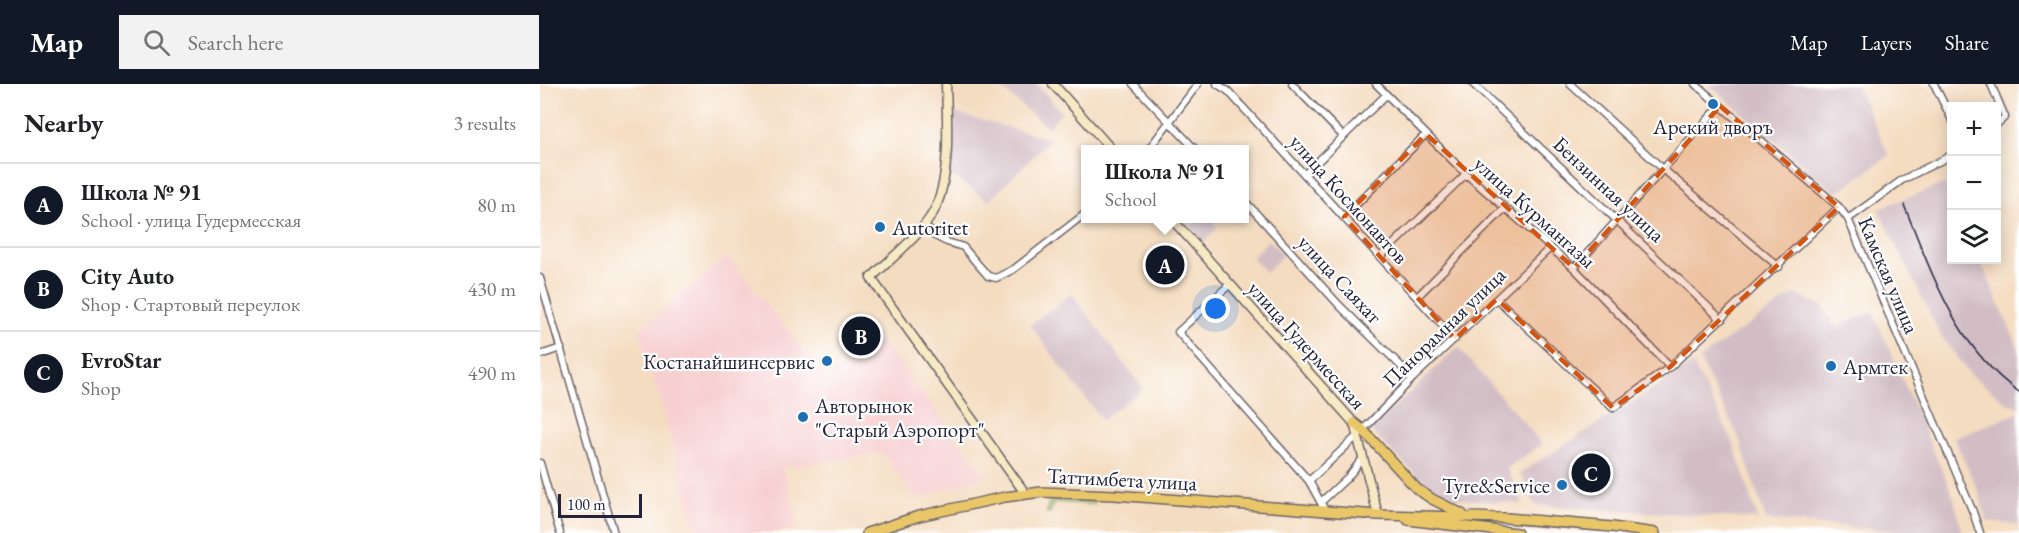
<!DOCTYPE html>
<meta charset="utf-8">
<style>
:root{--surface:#fff;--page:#f2f2f2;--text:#202124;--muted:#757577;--line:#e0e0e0;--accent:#111827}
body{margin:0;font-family:"EB Garamond",serif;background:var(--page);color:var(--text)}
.controls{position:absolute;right:18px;top:18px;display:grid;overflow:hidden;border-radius:0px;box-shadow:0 3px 15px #0003}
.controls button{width:54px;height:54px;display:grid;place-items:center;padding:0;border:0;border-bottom:2px solid var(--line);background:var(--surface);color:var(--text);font:30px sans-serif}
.scale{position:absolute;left:18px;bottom:15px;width:84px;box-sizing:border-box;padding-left:6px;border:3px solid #22223b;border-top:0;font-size:16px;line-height:21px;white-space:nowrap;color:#22223b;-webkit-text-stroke:4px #fff;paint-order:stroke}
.you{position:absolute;left:676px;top:225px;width:21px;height:21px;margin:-15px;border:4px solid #fff;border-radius:50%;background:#1a73e8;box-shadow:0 0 0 9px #1a73e833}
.badge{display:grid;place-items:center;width:39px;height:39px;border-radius:50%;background:var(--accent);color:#fff;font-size:20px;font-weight:700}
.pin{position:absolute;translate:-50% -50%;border:3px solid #fff;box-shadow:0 2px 6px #0006}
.popup{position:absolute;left:541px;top:61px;width:168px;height:78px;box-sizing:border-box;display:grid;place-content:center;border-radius:0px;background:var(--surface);filter:drop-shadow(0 2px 4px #0005);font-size:20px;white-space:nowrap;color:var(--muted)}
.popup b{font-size:22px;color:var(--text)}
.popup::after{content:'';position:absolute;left:50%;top:100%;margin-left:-12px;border:12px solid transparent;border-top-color:var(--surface)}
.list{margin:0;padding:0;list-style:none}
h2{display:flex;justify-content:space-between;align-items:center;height:78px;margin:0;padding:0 24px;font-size:26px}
h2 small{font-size:20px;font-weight:400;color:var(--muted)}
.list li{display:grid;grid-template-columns:39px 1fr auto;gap:18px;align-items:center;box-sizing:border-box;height:84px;padding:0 24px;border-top:2px solid var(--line)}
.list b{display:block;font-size:22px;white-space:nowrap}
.list p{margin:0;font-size:20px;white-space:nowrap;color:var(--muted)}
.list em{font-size:20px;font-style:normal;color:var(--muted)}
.icon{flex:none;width:33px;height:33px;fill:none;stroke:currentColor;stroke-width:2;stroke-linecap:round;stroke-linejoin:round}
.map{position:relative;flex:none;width:1479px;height:449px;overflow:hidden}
header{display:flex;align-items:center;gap:36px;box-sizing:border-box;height:84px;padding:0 30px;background:var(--accent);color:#fff}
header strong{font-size:28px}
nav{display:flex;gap:33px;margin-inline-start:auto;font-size:21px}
.search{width:420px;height:54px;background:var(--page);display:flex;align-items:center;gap:15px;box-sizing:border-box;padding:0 21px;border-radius:0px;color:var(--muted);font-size:22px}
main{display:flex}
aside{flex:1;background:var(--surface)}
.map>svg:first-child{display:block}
.built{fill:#f7cfd0}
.industrial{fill:#d2bdc5}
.green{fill:#b2d078;stroke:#6a795a;stroke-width:1.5}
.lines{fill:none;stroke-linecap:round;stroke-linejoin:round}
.street-casing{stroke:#6c636a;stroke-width:9}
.secondary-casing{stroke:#6c636a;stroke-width:11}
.primary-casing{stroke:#6c636a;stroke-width:12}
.street{stroke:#fff;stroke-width:6}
.secondary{stroke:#f6e9c3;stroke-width:8}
.primary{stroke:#e9c769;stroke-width:9}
.rail{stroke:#22223b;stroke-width:1.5}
.marked{fill:#d45411;fill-opacity:0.2;stroke:#d45411;stroke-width:4.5;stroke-dasharray:12 8;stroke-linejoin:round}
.poi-dot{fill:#1f6fb2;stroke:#fff;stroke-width:2}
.labels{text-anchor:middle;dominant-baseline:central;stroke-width:4.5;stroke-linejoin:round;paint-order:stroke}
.poi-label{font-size:21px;fill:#22223b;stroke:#fff;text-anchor:start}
.street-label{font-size:21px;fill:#22223b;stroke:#fff}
</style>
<header>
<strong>Map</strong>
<div class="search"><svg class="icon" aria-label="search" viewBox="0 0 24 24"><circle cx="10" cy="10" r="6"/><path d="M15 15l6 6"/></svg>Search here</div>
<nav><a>Map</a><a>Layers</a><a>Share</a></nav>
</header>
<main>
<aside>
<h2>Nearby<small>3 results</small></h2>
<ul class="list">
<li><span class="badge">A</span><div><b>Школа № 91</b><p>School · улица Гудермесская</p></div><em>80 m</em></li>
<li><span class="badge">B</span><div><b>City Auto</b><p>Shop · Стартовый переулок</p></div><em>430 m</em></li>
<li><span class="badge">C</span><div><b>EvroStar</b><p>Shop</p></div><em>490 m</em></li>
</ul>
</aside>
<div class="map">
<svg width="1479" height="449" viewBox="0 0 1479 449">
<rect width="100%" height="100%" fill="#fff"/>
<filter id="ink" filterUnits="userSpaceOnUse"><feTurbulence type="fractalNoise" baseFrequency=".0167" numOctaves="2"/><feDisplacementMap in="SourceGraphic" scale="12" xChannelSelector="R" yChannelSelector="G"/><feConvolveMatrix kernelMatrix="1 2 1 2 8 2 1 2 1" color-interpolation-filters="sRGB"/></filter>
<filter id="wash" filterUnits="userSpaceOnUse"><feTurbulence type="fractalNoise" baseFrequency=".008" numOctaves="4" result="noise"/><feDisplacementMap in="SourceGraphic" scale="24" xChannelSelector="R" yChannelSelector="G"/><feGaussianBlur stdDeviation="1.35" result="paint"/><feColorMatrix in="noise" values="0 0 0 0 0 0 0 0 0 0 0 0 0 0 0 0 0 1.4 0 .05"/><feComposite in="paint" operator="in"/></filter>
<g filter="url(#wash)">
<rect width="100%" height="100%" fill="#f4dcc0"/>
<!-- built -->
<path class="built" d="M187 172 287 296 341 255 446 392 376 415 342 369 243 384 258 442 234 449H157L100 246Z"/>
<!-- industrial -->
<path class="industrial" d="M447 0H497L521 28 508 44 462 5Z
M1168 0H1316L1349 72 1296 109Z
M415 29 510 55 449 117 408 89Z
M1406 99 1411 112 1412 176H1440L1479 265V323L1467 319 1431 291 1402 254 1338 125Z
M657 135H668L678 143 660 162 646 147Z
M728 156 743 170 726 189 712 174Z
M532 210 603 305 562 336 490 241Z
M1254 210 1283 222 1295 243 1333 228 1414 414 1422 449H1380L1226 436 1199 354 1159 275Z
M918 263 1002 360 967 384 983 420 899 413 830 346Z
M1153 280 1192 356 1218 435 995 421 980 389Z
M1477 329 1479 330V441L1447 437 1439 409 1414 354Z"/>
<!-- green -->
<path class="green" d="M512 414 554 416V420L514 418 510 428 507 429 508 421Z"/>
</g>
<g filter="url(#ink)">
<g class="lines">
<defs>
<path id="street" d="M593 0 656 66
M677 0 688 7 915 255
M752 0 803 52
M836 0 926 90 1034 184 1130 283
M933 0 1182 236
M1030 0 1123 85 1239 183
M1155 0 1299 123 1308 135 1433 428 1440 449
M1394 0 1412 36
M1451 0 1465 33 1456 41
M608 66 658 0
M765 90 846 11
M704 116 799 221 873 294
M804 133 886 50
M1308 135 1362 96 1412 71
M384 141 395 152 407 158 423 163 448 192 456 194 474 185 546 129
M840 173 926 90
M1034 184 1180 22
M0 194 74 449
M689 201 638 248 769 397 786 428
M877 213 964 125
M957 215 1073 324 1130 283 1299 123
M0 271 21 264
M0 379 20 449
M769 397 817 352 873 294 1010 164
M781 418 808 393 823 374"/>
<path id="secondary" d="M406 0C407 38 411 88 396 123 384 149 351 174 331 194L485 409
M513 0 572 66
M631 134 814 339 838 431"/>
<path id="primary" d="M814 339 823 346 877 405 892 415 922 430
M868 436 977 449
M327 449 379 432 465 413 501 408 574 411 838 431 967 434 1072 443 1115 449"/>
</defs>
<!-- street casing -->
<use href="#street" class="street-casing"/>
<!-- secondary casing -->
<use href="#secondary" class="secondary-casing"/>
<!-- primary casing -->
<use href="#primary" class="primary-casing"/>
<!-- street -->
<use href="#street" class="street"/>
<!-- secondary -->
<use href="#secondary" class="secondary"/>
<!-- primary -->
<use href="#primary" class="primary"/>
<!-- rail -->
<path class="rail" d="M1364 121C1392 189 1416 264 1479 308"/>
</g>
</g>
<!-- marked area -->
<path class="marked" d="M1180 22 1299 123 1130 283 1073 324 957 215 915 255 804 133 886 50 1034 184Z"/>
<!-- markers -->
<g class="poi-dot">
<circle cx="1173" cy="20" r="6"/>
<circle cx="340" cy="143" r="6"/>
<circle cx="287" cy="277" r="6"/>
<circle cx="1291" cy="282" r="6"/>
<circle cx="263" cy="333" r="6"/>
<circle cx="1022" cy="401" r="6"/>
</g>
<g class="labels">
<!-- poi labels -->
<g class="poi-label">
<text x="1173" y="42" text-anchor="middle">Арекий дворъ</text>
<text x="352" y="143">Autoritet</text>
<text x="275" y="277" text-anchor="end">Костанайшинсервис</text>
<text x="1303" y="282">Армтек</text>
<text x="275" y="321">Авторынок<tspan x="275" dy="24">"Старый Аэропорт"</tspan></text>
<text x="1010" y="401" text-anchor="end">Tyre&amp;Service</text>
</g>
<!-- street labels -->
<g class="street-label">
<text transform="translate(1069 105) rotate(43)">Бензинная улица</text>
<text transform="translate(809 115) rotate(48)">улица Космонавтов</text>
<text transform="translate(995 128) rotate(42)">улица Курмангазы</text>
<text transform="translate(1349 191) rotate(67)">Камская улица</text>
<text transform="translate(800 195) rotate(47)">улица Саяхат</text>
<text transform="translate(904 243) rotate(-44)">Панорамная улица</text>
<text transform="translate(767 261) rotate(48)">улица Гудермесская</text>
<text transform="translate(582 395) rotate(3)">Таттимбета улица</text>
</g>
</g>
</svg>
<div class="controls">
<button>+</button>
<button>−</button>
<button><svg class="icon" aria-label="layers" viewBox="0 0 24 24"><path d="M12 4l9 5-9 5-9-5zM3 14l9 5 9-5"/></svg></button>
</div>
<div class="scale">100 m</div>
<div class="you"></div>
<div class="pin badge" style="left:625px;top:181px">A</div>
<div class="popup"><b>Школа № 91</b>School</div>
<div class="pin badge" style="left:321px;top:252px">B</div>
<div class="pin badge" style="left:1051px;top:389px">C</div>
</div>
</main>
